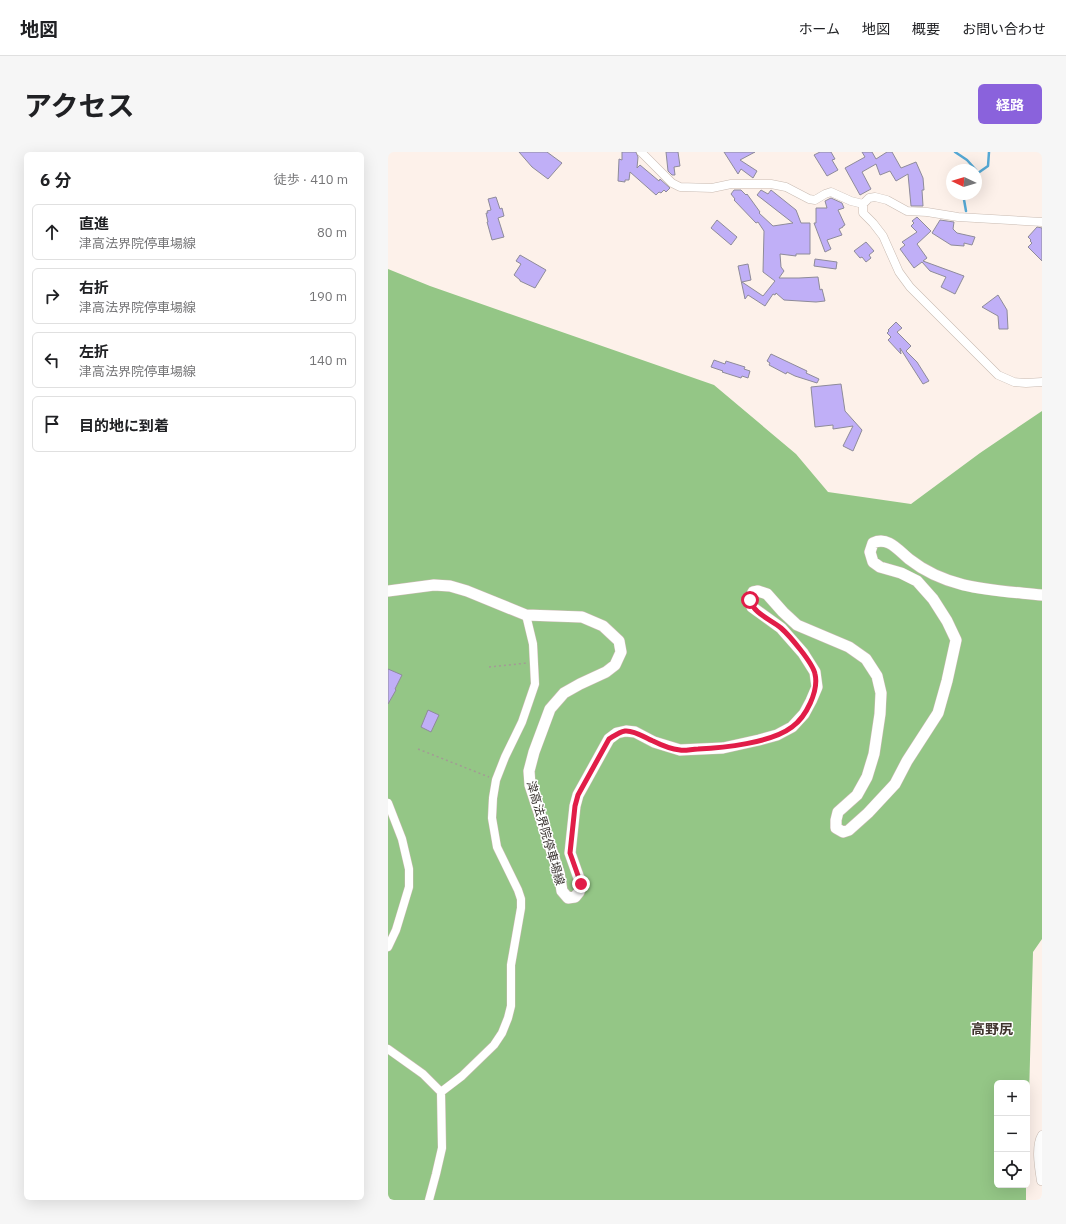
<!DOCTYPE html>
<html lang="ja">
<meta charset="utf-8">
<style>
:root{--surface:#fff;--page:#f6f6f6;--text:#202124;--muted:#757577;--line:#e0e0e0;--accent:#8a62dc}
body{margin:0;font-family:"IBM Plex Sans","Noto Sans JP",sans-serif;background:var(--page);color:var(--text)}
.controls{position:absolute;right:12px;bottom:12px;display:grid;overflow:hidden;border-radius:6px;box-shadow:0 4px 16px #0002}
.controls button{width:36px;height:36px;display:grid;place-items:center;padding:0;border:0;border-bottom:1px solid var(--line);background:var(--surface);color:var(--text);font:20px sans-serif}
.compass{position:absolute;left:558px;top:12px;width:36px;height:36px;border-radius:50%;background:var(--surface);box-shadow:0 4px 16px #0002;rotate:274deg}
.stop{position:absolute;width:12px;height:12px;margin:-9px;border:3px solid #e11d48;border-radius:50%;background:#fff}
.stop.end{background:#e11d48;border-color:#fff;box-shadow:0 1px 4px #0008}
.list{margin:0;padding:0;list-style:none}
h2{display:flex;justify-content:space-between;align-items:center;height:52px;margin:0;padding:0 16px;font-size:17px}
h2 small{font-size:13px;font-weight:400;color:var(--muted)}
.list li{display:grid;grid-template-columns:26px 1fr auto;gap:12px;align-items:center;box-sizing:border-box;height:56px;margin:0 8px 8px;padding:0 8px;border:1px solid var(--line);border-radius:6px}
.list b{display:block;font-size:15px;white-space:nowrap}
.list p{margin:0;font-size:13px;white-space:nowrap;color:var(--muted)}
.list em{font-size:13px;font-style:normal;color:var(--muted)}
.icon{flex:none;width:22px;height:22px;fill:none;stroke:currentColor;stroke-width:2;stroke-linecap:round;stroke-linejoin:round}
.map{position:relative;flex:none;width:654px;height:1048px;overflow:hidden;border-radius:6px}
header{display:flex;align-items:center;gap:24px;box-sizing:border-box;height:56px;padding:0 20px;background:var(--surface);border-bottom:1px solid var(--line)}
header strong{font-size:19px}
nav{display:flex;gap:22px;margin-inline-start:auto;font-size:14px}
.intro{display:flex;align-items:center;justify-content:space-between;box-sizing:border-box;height:96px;padding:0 24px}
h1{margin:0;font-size:28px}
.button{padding:10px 18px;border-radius:6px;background:var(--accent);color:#fff;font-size:14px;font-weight:700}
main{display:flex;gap:24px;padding:0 24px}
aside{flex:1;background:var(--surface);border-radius:6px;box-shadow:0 4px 16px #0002}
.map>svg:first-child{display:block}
.forest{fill:#94c686}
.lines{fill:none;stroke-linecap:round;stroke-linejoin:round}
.stream{stroke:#55a8d4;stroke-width:2.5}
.building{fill:#c0aff7;stroke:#8e8b99}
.street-casing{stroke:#c9bbb2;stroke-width:9}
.secondary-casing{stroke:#c9bbb2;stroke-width:12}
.path{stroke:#a39a95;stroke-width:1.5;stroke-dasharray:2 3;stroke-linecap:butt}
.street{stroke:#fff;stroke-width:8}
.secondary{stroke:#fff;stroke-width:11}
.route{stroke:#e11d48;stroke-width:5}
.labels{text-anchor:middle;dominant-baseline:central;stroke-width:3;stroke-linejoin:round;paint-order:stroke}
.street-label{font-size:12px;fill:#3b3532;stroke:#fff}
.quarter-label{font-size:14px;font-weight:bold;fill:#40352e;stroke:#fff}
</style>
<header>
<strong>地図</strong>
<nav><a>ホーム</a><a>地図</a><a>概要</a><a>お問い合わせ</a></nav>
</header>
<div class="intro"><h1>アクセス</h1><a class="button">経路</a></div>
<main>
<aside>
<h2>6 分<small>徒歩 · 410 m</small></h2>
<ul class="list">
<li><svg class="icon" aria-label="ahead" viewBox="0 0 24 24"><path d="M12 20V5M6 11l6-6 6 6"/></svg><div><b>直進</b><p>津高法界院停車場線</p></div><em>80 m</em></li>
<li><svg class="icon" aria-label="right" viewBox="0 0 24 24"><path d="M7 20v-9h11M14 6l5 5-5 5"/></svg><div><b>右折</b><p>津高法界院停車場線</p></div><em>190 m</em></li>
<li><svg class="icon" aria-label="left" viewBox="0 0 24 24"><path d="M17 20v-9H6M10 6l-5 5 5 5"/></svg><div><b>左折</b><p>津高法界院停車場線</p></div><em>140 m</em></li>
<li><svg class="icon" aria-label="arrive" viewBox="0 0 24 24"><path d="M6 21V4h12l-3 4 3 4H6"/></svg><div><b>目的地に到着</b></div></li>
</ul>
</aside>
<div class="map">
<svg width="654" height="1048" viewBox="0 0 654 1048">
<rect width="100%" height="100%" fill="#fdf1ea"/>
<!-- forest -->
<path class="forest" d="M0 117 42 134 326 233 408 302 440 340 523 352 592 301 654 259V787L645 800 639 1015V931H609V1033H638V1048H0Z"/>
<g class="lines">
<!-- stream -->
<path class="stream" d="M567 0 579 8 588 18
M588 19 590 21 600 14 601 0
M575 42 578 59"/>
</g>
<!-- building -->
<path class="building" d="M131 0H159L174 11 160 27 144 15Z
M234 0H248L250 5 249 16 252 13 271 29 272 27 282 36 278 40 276 38 273 41 271 40 268 43 242 20 241 28H237V30L230 29 231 7 234 8Z
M278 0H290L292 14 286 15 287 23H284L280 19Z
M336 0H367L352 8 369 19 365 26 353 17 350 22Z
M432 0H443L447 7 444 8 450 18 439 24 426 3Z
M474 0H484L488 7 499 0H504L513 16 528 10 535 26 536 38H534L535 54H523L520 22 508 29 502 19 492 23 488 12 474 20 483 37 472 43 457 16 477 5Z
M346 38H353L358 43 359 42 372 60 371 61 385 74 405 71 369 43 373 38 380 42 383 38 408 58 413 71H422V102H408V104L392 102 393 115 396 119 391 126H411L430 125 432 138 434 137 437 149 428 150 396 148 388 141 387 143 385 142 377 154 360 143 357 147 350 114 360 112 363 128 354 130 375 144 387 129 375 120 376 79 370 70 368 71 346 48 347 47 343 42Z
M108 45 112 57 114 56 116 64 110 66 116 85 104 88 99 70H100L98 61H100L99 59 103 58 100 47Z
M443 46 454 51 456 56 450 58 457 73 455 74V75L451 77 454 83 439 88 443 97 437 100 426 71H428V56H439L437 49Z
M529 65 543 79 529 92 539 106 535 109 576 124 567 142 553 135 558 125 542 119 534 110 526 116 512 97 517 93 514 90 529 80 523 74 526 71 524 69Z
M329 68 349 85 343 93 323 76Z
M552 68 566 70 565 77 569 81 587 85 584 93 576 91V94L563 93 544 81Z
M649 75 654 76V109L640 95 644 91 642 89 643 88 640 85Z
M478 90 486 99 481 103 483 106 478 110 474 105 472 106 466 99Z
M132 103 158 118 147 136 132 129V128L126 123 133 112 128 109Z
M427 107 449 110 448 117 426 114Z
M610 143 619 158 620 177H611L610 164 594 155Z
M508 170 514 176 509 180 523 194 518 199 529 210 541 229 535 232 512 196 513 202 500 188 503 185 499 181 501 179 500 178Z
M383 202 419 219 418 221 431 227 429 231 407 224 399 220 398 222 381 213 382 211 379 209Z
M326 208 337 212 338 209 357 215 356 217 362 219 360 226 354 224 353 226 334 220 335 219 323 215Z
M453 232 457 259 474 278 465 299 455 294 465 274 445 277V273L427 275 423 235Z
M0 517 14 523 7 537 8 538 0 552Z
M40 558 51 563 43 580 33 575Z"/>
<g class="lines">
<defs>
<path id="street" d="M253 0 284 31 292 35 324 36 343 32H383L398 35 421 47 427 48 437 42 443 40 463 49 475 52
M654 70 570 65 539 60 519 59 499 48 487 45 481 46 475 52V61L485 71 495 84 511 120 522 135 610 223 626 230 638 231 654 230
M0 651 14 687 21 717V735L8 778 0 795
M0 897 35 922 53 940 54 996 48 1022 41 1048
M53 940 74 924 106 893 114 881 120 866 123 854V813L133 756V747L130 738 109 695 104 666 105 646 108 628 117 605 134 570 147 532 145 492 138 463
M653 1029C651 1016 647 994 654 983"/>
<path id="secondary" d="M0 439 46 433 62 434 79 439 138 463 194 465 215 474 231 489 233 500 227 513 218 520 192 532 176 541 162 557 146 600 141 619 142 633 171 721 174 739 180 746 187 745 191 740 193 732 182 701 187 654 190 643 221 587 229 581 238 579 247 580 266 590 292 598 335 596 371 588 389 583 404 575 416 562 423 549 429 535 427 520 415 501 393 476 364 455 362 448 365 440 370 439 379 442 395 460 409 473 461 495 478 507 489 524 493 541 492 562 486 602 479 625 469 643 450 660 448 668V676L455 680 461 678 480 661 507 632 519 609 550 561 559 529 568 488 559 469 545 447 529 429 513 421 492 415 485 410 482 400 485 391C500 384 510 398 521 407 560 438 606 438 654 443"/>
</defs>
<!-- street casing -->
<use href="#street" class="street-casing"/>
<!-- secondary casing -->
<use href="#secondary" class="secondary-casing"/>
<!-- path -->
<path class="path" d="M101 515 139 511
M30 597 101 625"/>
<!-- street -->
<use href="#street" class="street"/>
<!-- secondary -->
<use href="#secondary" class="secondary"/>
</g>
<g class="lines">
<!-- route -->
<path class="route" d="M193 732 182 701 187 654 190 643 221 587C226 584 231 580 237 579 247 578 257 586 265 589 273 593 283 597 292 598 297 599 304 597 310 597 335 596 383 591 404 575 418 565 431 539 427 522 425 511 401 483 393 476 382 467 366 462 362 448"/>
</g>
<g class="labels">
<!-- street labels -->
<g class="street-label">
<text transform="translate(158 681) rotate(74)">津高法界院停車場線</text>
</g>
<!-- quarter labels -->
<g class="quarter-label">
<text x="604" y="877">高野尻</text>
</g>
</g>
</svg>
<div class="controls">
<button>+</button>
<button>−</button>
<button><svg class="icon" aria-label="locate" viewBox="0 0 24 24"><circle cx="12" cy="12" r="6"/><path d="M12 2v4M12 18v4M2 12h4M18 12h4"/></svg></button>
</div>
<svg class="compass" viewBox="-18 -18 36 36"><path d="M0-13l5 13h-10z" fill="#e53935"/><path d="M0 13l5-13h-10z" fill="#757577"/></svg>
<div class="stop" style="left:362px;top:448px"></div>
<div class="stop end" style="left:193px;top:732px"></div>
</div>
</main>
